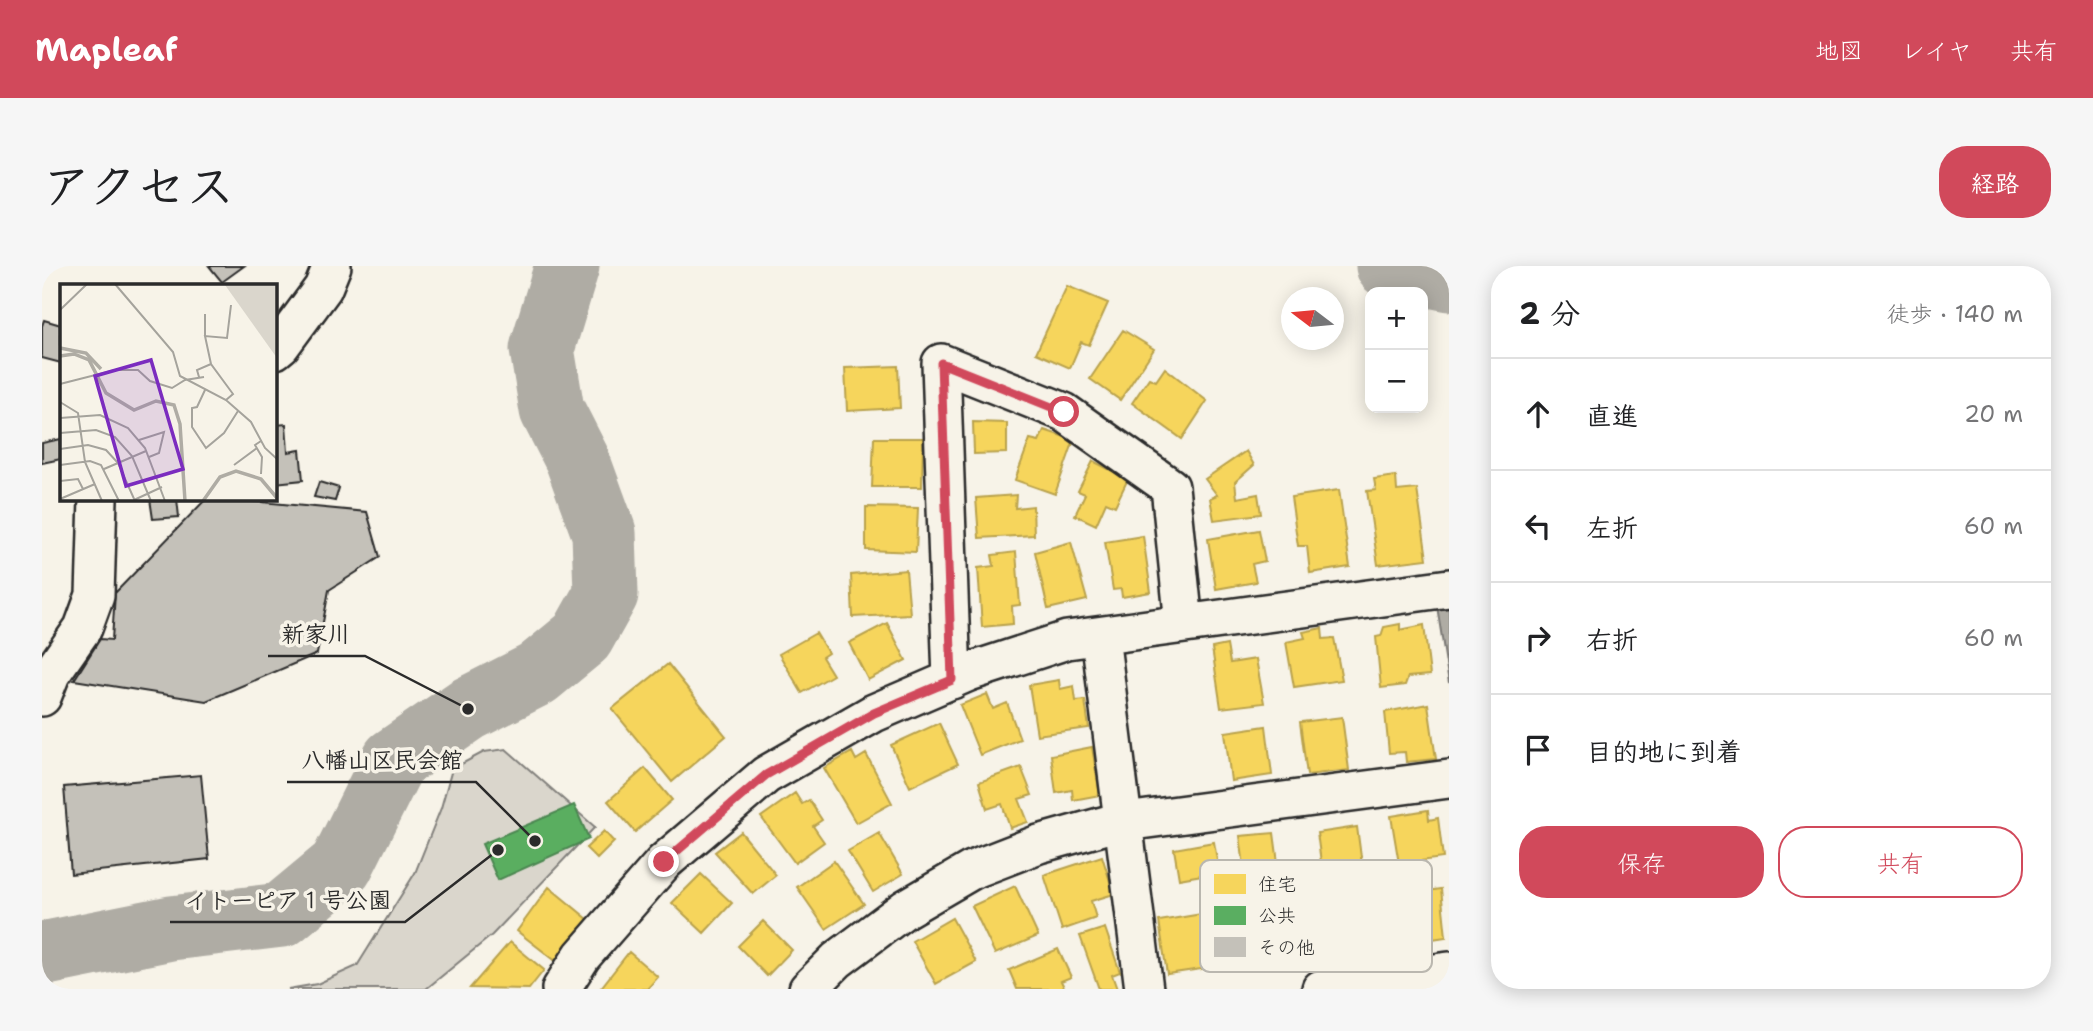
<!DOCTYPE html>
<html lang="ja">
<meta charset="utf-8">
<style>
:root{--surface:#fff;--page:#f6f6f6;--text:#202124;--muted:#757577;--line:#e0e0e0;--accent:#d1495b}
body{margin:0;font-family:"Shantell Sans","Klee One",sans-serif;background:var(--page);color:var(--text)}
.controls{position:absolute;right:21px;top:21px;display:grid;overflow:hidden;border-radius:14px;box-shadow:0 4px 18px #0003}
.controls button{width:63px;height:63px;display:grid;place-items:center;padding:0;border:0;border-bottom:2px solid var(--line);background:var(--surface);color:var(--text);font:35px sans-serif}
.compass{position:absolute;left:1239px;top:21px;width:63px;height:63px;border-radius:50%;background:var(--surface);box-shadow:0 4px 18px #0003;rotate:286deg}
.stop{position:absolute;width:21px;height:21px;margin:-16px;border:5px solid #d1495b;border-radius:50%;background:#fff}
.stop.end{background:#d1495b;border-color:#fff;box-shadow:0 2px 7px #0008}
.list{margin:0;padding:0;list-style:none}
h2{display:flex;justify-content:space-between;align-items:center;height:91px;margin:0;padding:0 28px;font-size:30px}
h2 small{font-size:23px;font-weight:400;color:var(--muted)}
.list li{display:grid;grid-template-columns:46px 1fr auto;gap:21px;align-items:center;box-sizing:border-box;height:112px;padding:0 28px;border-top:2px solid var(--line)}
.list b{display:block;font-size:26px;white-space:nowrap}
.list em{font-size:23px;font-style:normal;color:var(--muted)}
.actions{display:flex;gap:14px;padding:21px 28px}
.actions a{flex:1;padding:16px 0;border:2px solid var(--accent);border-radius:28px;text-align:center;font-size:24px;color:var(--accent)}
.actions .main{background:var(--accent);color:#fff}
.icon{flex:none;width:38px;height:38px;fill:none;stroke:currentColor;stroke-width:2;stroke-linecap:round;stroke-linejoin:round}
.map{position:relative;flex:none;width:1407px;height:723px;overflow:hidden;border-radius:28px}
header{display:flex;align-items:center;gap:42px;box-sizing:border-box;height:98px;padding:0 35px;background:var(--accent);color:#fff}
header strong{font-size:33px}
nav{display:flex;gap:38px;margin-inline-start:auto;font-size:24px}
.intro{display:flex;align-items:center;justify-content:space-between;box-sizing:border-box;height:168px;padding:0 42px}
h1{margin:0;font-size:49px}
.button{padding:18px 32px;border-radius:28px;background:var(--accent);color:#fff;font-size:24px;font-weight:700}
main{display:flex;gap:42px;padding:0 42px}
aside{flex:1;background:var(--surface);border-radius:28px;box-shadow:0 4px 18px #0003}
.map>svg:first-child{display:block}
.green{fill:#dad6cc;stroke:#82807c;stroke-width:2}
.water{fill:#afaca4;stroke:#7a7874;stroke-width:2}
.homes{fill:#f6d55c;stroke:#b9a24d;stroke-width:2}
.public{fill:#5aae61;stroke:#4c8751;stroke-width:2}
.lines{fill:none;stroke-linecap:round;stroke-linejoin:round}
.river{stroke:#afaca4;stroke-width:65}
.building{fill:#c4c1b9;stroke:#2b2b2b;stroke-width:2}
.minor-casing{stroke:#2b2b2b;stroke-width:42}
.minor{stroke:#f7f3e8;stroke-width:37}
.route{stroke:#d1495b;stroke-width:9}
.inset-river{fill:none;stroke:#afaca4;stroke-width:3.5}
.inset-road{fill:none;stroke:#a5a39c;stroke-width:2}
.view{fill:#7b2cbf;fill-opacity:0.15;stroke:#7b2cbf;stroke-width:3.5}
.inset-edge{fill:none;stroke:#2b2b2b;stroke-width:3.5}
.key{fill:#f7f3e8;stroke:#bab7af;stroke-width:2}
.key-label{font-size:19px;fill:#2b2b2b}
.leader{fill:none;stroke:#2b2b2b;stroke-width:2.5}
.callout-dot{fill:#2b2b2b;stroke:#f7f3e8;stroke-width:2.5}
.callout-label{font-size:23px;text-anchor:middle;font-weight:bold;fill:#2b2b2b;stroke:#f7f3e8;stroke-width:7;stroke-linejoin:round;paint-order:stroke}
</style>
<header>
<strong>Mapleaf</strong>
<nav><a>地図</a><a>レイヤ</a><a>共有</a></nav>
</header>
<div class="intro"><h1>アクセス</h1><a class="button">経路</a></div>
<main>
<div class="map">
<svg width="1407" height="723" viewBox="0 0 1407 723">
<rect width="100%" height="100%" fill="#f7f3e8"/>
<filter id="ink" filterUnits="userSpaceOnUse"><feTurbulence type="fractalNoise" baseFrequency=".0143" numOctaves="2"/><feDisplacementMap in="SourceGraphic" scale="14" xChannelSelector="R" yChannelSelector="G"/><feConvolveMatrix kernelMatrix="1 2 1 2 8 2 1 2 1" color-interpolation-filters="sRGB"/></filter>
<g filter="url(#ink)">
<!-- green -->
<path class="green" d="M464 483 553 561 450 669 384 723H246L275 718 315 700 373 607 399 542 410 503 442 486Z"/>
<!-- water -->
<path class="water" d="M1407 338V417L1395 340Z"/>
<!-- homes -->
<path class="homes" d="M1025 20 1066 37 1047 79 1039 76 1028 102 994 87Z
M1081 64 1112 83 1078 134 1048 113Z
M856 100 858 142 805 145 803 102Z
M1123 102 1165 135 1140 173 1090 137 1107 112 1114 115Z
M931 156 965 157V187L932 188Z
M1002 164 1032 174 1013 228 973 214 988 173 997 175Z
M832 172H881L880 221H830Z
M1204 185 1212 199 1193 216 1195 232 1216 228 1219 248 1172 254 1168 232 1175 229 1163 213Z
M1051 195 1086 213 1073 240 1064 236 1054 259 1033 249 1043 228 1036 225Z
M1354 210 1355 225 1375 223 1385 293 1336 299 1325 225 1334 224 1332 213Z
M1297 224 1308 301 1268 307 1265 280H1256L1249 231Z
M974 229 973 242 991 240 992 269 937 272 934 232Z
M824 241 876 242 874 286 824 284Z
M1217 264 1223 295 1210 298 1214 316 1174 323 1166 273Z
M1101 270 1109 326 1080 331 1079 323 1071 324 1063 276Z
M1029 276 1045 334 1006 343 993 286Z
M974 286 978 339 970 340 971 358 940 361 936 302 952 300 950 289Z
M864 304 868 348 811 351 809 309Z
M845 357 864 394 826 414 807 377Z
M1358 358V364L1382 359 1388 409 1366 411 1363 419 1339 422 1334 371 1339 370 1342 361Z
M1280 362 1281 373 1292 372 1300 414 1252 421 1244 376 1263 372 1261 366Z
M774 367 786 387 780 391 791 409 760 427 737 388Z
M1185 379 1188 397 1214 393 1222 437 1179 442 1170 382Z
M626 398 684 470 630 516 570 443Z
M1017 414 1018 423 1032 420 1034 435 1043 434 1047 462 995 469 987 419Z
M945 428 951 443 965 437 978 473 938 489 918 439Z
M1386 438 1394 493 1364 496 1363 486 1347 487 1343 446Z
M1300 451 1307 504 1265 509 1258 456Z
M897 457 916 498 868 521 849 479Z
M1224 460 1230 509 1189 515 1183 466Z
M1050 481 1058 529 1031 534 1030 524 1014 527 1009 489Z
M810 486 814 494 824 488 850 537 814 557 782 502Z
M979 501 990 529 977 533 986 556 968 562 960 538 945 543 937 516Z
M603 502 630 534 593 566 566 535Z
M753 527 760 538 767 534 780 554 771 560 782 576 753 597 719 551Z
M1386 544 1387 554 1396 552 1401 592 1357 598 1349 550Z
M1315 561 1321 606 1281 611 1275 567Z
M562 565 572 576 555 593 544 582Z
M699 566 734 609 711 628 673 586Z
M837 567 861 608 831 626 806 585Z
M1232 567 1238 612 1204 616 1198 570Z
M1172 576 1177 606 1137 613 1132 583Z
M1060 590 1072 628 1049 635 1054 652 1020 664 1002 609Z
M792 595 822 638 784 663 755 621Z
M659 608 690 637 662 667 630 637Z
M973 620 996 670 953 688 930 640Z
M507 621 547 654 515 696 475 665Z
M1399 623 1404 671 1364 677 1357 629Z
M1172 646 1180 700 1125 708 1117 655Z
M910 652 934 696 894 718 870 675Z
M721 655 750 684 725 710 696 680Z
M1063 662 1078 706 1070 709 1075 723H1057L1038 670Z
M468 676 502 704 487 723 428 722Z
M1016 683 1029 711 1019 715 1023 723H975L967 704Z
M587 686 616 711 606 722 607 723H558Z"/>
<!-- public -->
<path class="public" d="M532 539 547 573 456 614 440 578Z"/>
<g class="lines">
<!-- river -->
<path class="river" d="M1346 0 1407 13
M0 688 129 662 240 649 299 600 352 494 426 443 495 408 540 371 564 328 562 267 535 193 510 144 500 83 525 0"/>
</g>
<!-- building -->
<path class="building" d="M167 0H202L180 16Z
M2 54 19 59V97L0 92V60Z
M233 144H235L234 159 244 158 246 186 258 184 261 214 233 217Z
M19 173V193L0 197V177Z
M277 216 297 222 293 235 272 231Z
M108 233H135L137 251 111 253Z
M164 233H188L325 246 338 291 287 324 275 388 164 435 32 414 58 373 70 374 73 327Z
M159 509 167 593 29 608 22 521Z"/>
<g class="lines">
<defs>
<path id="minor" d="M233 84 239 79 281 22 290 0
M1058 370 1102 723
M910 414 899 97 1022 146 1128 221 1142 358
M0 431 9 408 41 362 53 329 56 233
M519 723 540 690 622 596 724 509 832 447 927 406 1025 374 1407 322
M766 723 795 694 863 643 930 604 997 578 1068 558 1407 513
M1279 723 1407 705"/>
</defs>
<!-- minor casing -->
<use href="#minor" class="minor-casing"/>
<!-- minor -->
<use href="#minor" class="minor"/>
</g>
</g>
<g class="lines" filter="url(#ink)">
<!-- route -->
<path class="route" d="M622 596 724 509 832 447 910 414 899 97 1022 146"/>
</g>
<!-- overview -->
<g transform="translate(18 18)">
<rect width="217" height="217" fill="#f7f3e8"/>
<path d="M217 0V74L165 1Z" fill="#dad6cc"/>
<path class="inset-river" d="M0 64 26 69 41 85M0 72 14 70 29 76 46 109 74 126 96 117 114 121 120 140 125 217M143 217 160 193 176 187 201 195 217 214"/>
<path class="inset-road" d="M55 0 113 68 120 92 166 116 191 138 205 164 217 175M0 26 27 0M145 30V52M139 93 137 86 151 80M0 100 55 86H78L90 97 112 104 125 96 144 93M145 106 137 123 132 124V143L146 164 164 149 178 127M166 116 173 110 151 80 145 52 167 54 171 21M0 118 18 129 25 178 42 217M0 134 40 131 68 144 85 164 105 217M0 149 36 146 55 153 72 172 91 217M79 156 104 148 99 169 89 173M0 165 28 161 46 166 58 179 75 217M0 181 30 177 41 181 59 217M174 181 197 164M44 185 86 167M201 190 202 173 195 161 201 157M0 197 18 195 23 205M0 215 35 200M74 216 102 203"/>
<path class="view" d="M91 76 123 185 66 202 35 92Z"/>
<rect width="217" height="217" class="inset-edge"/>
</g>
<!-- legend -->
<rect x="1158" y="594" width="232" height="112" rx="10" class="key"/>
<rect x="1172" y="608" width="32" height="20" fill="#f6d55c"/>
<rect x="1172" y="640" width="32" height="19" fill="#5aae61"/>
<rect x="1172" y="671" width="32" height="20" fill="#c4c1b9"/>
<g class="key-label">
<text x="1216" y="625">住宅</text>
<text x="1216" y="656">公共</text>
<text x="1216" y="688">その他</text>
</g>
<!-- callouts -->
<path class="leader" d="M426 443L323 390H226M493 575L434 516H245M456 584L363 656H128"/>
<g class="callout-dot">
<circle cx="426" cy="443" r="7"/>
<circle cx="493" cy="575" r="7"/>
<circle cx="456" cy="584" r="7"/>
</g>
<g class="callout-label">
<text x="274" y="376">新家川</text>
<text x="340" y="502">八幡山区民会館</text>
<text x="246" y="642">イトーピア１号公園</text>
</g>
</svg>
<div class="controls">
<button>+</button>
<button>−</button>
</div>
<svg class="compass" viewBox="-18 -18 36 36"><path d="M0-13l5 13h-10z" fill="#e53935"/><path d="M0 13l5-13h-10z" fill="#757577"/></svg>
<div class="stop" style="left:1022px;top:146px"></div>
<div class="stop end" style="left:622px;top:596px"></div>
</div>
<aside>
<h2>2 分<small>徒歩 · 140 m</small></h2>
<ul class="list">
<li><svg class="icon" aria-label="ahead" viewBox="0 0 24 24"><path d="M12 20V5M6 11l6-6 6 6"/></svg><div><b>直進</b></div><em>20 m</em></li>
<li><svg class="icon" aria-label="left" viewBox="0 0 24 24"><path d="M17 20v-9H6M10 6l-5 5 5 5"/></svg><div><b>左折</b></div><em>60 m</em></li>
<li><svg class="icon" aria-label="right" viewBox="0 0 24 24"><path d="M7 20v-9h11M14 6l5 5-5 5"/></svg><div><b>右折</b></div><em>60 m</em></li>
<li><svg class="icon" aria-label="arrive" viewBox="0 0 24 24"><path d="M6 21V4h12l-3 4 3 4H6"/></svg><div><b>目的地に到着</b></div></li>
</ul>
<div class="actions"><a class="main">保存</a><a>共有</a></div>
</aside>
</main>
